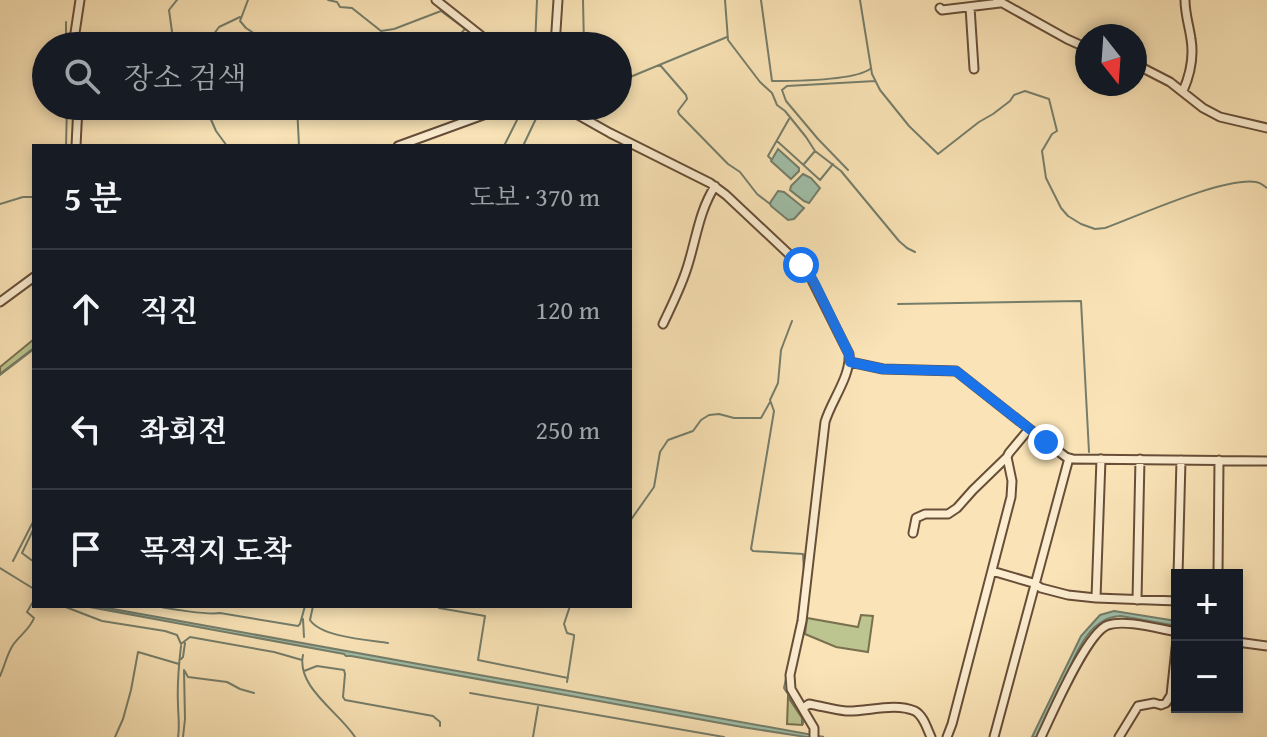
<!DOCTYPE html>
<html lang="ko">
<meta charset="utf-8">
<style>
:root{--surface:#171b24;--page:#20242c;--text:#f1f3f6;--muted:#9ea1a6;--line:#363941}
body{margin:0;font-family:"Gentium Book Plus","Noto Serif KR",serif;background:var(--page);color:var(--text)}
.controls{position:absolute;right:24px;bottom:24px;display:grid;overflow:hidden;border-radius:0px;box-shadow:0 4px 12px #0003}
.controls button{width:72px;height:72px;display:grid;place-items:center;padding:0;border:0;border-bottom:2px solid var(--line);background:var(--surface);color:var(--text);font:40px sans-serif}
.compass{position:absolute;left:1075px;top:24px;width:72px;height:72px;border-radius:50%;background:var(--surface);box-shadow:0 4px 12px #0003;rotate:163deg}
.stop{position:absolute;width:24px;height:24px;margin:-18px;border:6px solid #1a73e8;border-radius:50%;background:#fff}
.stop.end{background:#1a73e8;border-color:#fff;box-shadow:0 2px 8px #0008}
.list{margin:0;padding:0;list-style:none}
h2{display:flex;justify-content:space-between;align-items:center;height:104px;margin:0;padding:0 32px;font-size:34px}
h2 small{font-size:26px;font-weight:400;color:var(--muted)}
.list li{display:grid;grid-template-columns:52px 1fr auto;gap:24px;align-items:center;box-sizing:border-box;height:120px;padding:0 32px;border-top:2px solid var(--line)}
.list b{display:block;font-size:30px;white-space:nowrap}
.list em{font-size:26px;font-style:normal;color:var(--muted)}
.icon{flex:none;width:44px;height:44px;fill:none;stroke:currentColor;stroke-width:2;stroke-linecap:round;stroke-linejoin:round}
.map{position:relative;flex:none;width:1267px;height:737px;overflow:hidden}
.search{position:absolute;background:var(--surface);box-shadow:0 4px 12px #0003;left:32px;top:32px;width:600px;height:88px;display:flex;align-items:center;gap:20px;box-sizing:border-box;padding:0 28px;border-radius:44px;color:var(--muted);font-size:30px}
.panel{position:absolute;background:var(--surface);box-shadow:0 4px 12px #0003;left:32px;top:144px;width:600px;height:464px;border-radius:0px}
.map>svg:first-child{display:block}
.green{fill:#bcc48f;stroke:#79704e;stroke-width:2}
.water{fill:#9fbfa9;stroke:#757e6b;stroke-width:2}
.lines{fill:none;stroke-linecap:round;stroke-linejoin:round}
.stream{stroke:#757e6b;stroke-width:2}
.minor-casing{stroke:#674e38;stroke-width:11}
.minor{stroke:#fcedd0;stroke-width:7}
.route{stroke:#1a73e8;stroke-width:10}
</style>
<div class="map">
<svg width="1267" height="737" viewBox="0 0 1267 737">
<rect width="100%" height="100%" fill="#fae4b7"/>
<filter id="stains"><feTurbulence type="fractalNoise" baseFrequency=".0025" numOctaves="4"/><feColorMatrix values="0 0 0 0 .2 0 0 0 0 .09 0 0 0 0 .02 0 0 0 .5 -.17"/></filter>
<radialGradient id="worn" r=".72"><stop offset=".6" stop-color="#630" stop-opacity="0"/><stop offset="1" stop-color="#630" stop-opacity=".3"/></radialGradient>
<!-- green -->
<path class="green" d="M34 339V348L0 374V367Z
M861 615 873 616 868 652 836 647 805 634 807 618 858 627Z
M788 697 802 718V725L787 724Z"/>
<!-- water -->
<path class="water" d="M778 149 799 168V171L791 179 771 161Z
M803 174 811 178 820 188 809 203 804 201 790 190 791 186Z
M778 191 784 192 804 208 794 219 788 220 771 206 770 203Z
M84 606H96L152 616 824 737H806L742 727 351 656H346L344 654Z
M1114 611 1177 621V626L1121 616C1087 617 1074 659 1062 685 1053 702 1045 720 1037 737H1032L1081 636 1100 615Z"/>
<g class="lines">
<!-- stream -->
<path class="stream" d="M248 0 240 21 246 28 273 46
M328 0 337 2 340 7 352 8 381 31 394 29 441 11 488 46
M583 0 584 46
M725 0 728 40 760 82 772 93 777 105 785 111 806 137 815 151 841 171 899 241 907 248 915 252
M761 0 772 81C794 81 853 81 870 69
M860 0 872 74 880 90 909 126 938 154 979 122 993 114 1010 101 1014 95 1025 91 1049 99 1057 131 1052 134 1042 151 1046 178 1061 208 1068 216 1081 224 1095 229 1105 228C1138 216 1223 177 1256 182 1262 183 1262 185 1267 188
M66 46V22
M174 46 169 10 177 0
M205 46 219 27 240 17
M336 46 382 36V33
M449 46 465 29
M535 46 537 0
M660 65 686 95 687 99 678 111 679 114 728 164 740 172 757 194 770 204
M618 82 727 37
M205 106 216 131 227 146
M297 106 299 146
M560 106 562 107
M777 141 820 180 833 164
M66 146 67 106
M504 146 524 106
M523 146 542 106
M771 159 768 156 789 119
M804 164 815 151
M848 170 818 139 786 101 782 90 787 86 875 81
M0 204 23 197H34
M898 304 1081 301 1089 452
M792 321 781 350 778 383 770 400 774 411 751 549 753 551 803 554 804 572
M0 375 34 349
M630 521 654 487 660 452 668 440 693 431 701 420 709 415 719 414 734 418H761L770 402
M34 528 22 553 34 562
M13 561 34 520
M0 568 34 589
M63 606 102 621 165 631 177 635 181 644 190 637 274 652 302 660
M157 606C169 609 208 615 220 613L298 626 300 624 305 606
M313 606 310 620C321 637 368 640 388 643
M439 606V608L485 616 478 660 568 678
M303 619 304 637
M794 639 800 610
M793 645 784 688 803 717V724
M303 655C296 687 339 712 355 737
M181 659 183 657 185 643
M184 670 188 677 227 682 240 689 254 693
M304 671 317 666 344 670 345 674 343 697 345 700 433 716 440 722V726
M0 676C5 665 7 654 13 645 20 635 30 629 34 618L27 612 34 600
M567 682 574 637V635L567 633 564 624 570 606
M470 693 724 737
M115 737 123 719 131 690 138 652 179 664
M178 737C180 726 178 715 178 704 177 685 179 663 181 646
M183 737 185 719 184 671
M533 737 538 707"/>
<defs>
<path id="minor" d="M436 0 494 46
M997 0 1067 39 1087 48
M970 7 974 69
M940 8 942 10 1000 3
M73 46 80 0
M555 46 558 0
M1135 64 1170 82 1203 108 1220 117 1267 128
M1183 91C1190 75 1194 57 1191 39 1189 25 1185 14 1185 0
M566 106 578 115 610 133 710 183 726 195 808 272 849 354C851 376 831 401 825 422L802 621 790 675 791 689 814 728V737
M76 146 78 106
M398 146 508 106
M0 302 34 277
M663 324C671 307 680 289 686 271 696 242 698 213 715 186
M850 362 883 369 956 371 1046 442 1066 457 1073 459 1267 461
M913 533 916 518 925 514H948L957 508 973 490 1007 457
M992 571 1033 583 1041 588 1068 595 1096 598 1177 601
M1178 575 1181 460
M1218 575 1219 460
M1096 598 1101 459
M1137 600 1140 459
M1237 642 1267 646
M803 708 809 704C821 706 834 710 846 711 867 712 894 702 915 711 924 716 927 729 931 737
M947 737 952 724 1011 497 1012 481 1007 457 1009 453 1029 429
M994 737 1069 458
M1041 737C1052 714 1087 632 1108 625 1125 619 1159 629 1177 632
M1119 737 1138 706 1154 703 1161 705 1166 703 1171 695 1177 639"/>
</defs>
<!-- minor casing -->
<use href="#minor" class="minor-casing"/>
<!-- minor -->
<use href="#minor" class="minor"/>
</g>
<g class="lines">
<!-- route -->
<path class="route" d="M801 265 808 272 815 284 849 354 850 362 883 369 956 371 1046 442"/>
</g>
<rect width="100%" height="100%" filter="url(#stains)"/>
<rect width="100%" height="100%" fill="url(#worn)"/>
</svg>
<div class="controls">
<button>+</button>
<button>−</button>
</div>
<svg class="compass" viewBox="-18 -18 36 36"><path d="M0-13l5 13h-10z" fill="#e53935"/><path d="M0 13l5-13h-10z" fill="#9ea1a6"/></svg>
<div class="stop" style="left:801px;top:265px"></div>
<div class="stop end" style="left:1046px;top:442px"></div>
<div class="search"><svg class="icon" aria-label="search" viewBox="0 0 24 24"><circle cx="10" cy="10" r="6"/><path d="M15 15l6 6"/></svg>장소 검색</div>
<section class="panel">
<h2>5 분<small>도보 · 370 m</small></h2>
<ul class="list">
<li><svg class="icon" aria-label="ahead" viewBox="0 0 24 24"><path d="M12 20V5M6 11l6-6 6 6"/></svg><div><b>직진</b></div><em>120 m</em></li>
<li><svg class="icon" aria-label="left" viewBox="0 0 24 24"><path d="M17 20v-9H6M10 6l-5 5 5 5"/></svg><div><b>좌회전</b></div><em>250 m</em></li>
<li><svg class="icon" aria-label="arrive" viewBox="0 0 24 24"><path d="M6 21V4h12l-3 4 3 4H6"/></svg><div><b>목적지 도착</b></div></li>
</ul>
</section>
</div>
